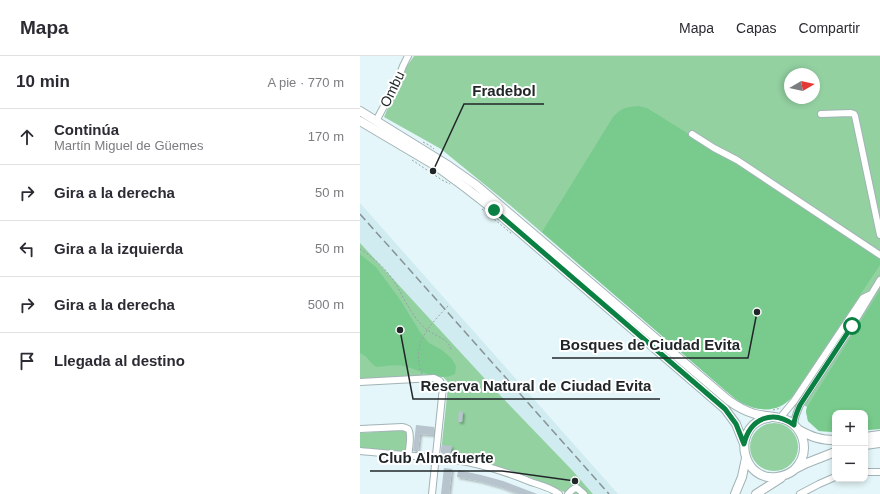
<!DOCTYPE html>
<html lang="es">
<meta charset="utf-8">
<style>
:root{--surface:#fff;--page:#f2f2f3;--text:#2b2b33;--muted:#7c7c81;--line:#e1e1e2}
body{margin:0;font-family:Arial,sans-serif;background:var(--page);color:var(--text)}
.controls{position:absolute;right:12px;bottom:12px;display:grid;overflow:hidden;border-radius:8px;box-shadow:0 2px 6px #0003}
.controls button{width:36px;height:36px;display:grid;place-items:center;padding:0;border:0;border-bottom:1px solid var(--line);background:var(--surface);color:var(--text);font:20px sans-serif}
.compass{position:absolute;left:424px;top:12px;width:36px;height:36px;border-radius:50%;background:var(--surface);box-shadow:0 2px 6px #0003;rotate:81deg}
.stop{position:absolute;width:12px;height:12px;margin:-9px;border:3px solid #0b8043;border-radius:50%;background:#fff}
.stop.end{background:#0b8043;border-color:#fff;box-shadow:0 1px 4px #0008}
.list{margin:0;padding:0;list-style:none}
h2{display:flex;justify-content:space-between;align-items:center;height:52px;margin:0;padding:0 16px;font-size:17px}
h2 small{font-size:13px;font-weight:400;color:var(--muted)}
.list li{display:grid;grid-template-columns:26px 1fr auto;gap:12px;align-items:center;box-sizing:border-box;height:56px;padding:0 16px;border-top:1px solid var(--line)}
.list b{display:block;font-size:15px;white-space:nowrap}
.list p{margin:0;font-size:13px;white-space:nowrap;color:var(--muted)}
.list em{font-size:13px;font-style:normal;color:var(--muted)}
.icon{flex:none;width:22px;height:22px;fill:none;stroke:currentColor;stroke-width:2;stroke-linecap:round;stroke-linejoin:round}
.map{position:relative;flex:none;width:520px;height:438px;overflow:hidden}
header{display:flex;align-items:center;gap:24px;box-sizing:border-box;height:56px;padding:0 20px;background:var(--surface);border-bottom:1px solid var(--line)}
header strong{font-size:19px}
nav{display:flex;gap:22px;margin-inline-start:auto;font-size:14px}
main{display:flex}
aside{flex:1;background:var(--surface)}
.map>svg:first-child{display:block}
.built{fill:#d1ecf1}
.green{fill:#93d1a1;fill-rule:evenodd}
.forest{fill:#79cb8d}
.building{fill:#b7c4cd;filter:url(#shadow)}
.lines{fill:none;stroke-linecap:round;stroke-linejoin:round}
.minor-casing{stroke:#a2b3b6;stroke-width:8}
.major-casing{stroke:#a2b3b6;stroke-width:10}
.path{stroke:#95a2a5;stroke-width:1;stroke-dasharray:2 2;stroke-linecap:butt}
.minor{stroke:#fff;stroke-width:6}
.major{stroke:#fff;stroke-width:8}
.rail{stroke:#869294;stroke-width:1.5;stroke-dasharray:8 4;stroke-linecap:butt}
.route{stroke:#0b8043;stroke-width:5}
.labels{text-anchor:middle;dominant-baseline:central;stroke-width:4;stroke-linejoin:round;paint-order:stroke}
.street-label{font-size:14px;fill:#212728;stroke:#fff}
.leader{fill:none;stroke:#212728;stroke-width:1.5}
.callout-dot{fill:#212728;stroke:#fff;stroke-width:1.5}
.callout-label{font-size:15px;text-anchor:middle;font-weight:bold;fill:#212728;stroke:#fff;stroke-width:4;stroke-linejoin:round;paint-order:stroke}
</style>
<header>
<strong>Mapa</strong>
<nav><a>Mapa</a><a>Capas</a><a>Compartir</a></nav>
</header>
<main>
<aside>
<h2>10 min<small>A pie · 770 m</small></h2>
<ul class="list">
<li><svg class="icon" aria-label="ahead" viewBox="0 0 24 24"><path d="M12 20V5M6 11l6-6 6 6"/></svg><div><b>Continúa</b><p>Martín Miguel de Güemes</p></div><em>170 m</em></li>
<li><svg class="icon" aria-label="right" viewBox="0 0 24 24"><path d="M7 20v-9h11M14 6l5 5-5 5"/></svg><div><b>Gira a la derecha</b></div><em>50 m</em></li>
<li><svg class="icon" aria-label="left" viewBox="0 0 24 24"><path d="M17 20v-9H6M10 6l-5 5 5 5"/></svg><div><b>Gira a la izquierda</b></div><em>50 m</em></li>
<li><svg class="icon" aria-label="right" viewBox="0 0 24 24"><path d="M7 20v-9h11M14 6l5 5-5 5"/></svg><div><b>Gira a la derecha</b></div><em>500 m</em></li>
<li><svg class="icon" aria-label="arrive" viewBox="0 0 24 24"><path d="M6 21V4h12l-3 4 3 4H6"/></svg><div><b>Llegada al destino</b></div></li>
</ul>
</aside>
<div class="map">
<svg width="520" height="438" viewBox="0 0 520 438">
<defs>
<filter id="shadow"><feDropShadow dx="2" dy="2" stdDeviation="1" flood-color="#0004"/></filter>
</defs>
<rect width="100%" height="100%" fill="#e4f6f9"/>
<!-- built -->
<path class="built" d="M0 147 258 438H233L212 414 138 337 2 190 0 187Z"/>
<!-- green -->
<path class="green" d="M54 0H520V373L505 374V357H475V376L459 375 448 365 446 356 447 351 432 341C419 356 401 356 384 348 377 345 371 339 366 335L151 150 81 93 24 61 45 13ZM430 18H454V42H430Z
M0 187 138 337 212 414 233 438H209L167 420 140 411 117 405 84 399 81 396 88 331 87 325 83 321 74 319 0 323Z
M390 391a24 24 0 1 1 48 0a24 24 0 1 1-48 0Z
M44 374 48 377 46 393 45 395 42 396 0 393V377Z"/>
<!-- forest -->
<path class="forest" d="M278 50 287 52 520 198V209L432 341C419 356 401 356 384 348 377 345 371 339 366 335L182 176 253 61C261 52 266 51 278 50Z
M0 198 16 211 41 245 60 276 69 287 82 294 92 303 96 310 95 318C79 327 59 313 43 310 35 308 25 310 17 311 9 308 10 301 0 297Z
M520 234V373L505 374V357H475V376L459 375 448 365 446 355 447 351Z"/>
<!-- building -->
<path class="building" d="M99 355 103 356 102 366H98Z
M56 369 74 371V379L60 378 58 395H53Z
M82 389 92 390 90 399 83 398 81 396Z
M84 412 92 413 89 438H81Z
M98 414 121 419 143 425 177 438H159L140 431 119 425 97 421Z"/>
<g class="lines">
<defs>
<path id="minor" d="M461 58 491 57 494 58 495 60 520 179
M16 65 36 28 43 10 48 0
M332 78 354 92 377 104 520 199
M0 326 74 322 80 325 83 331 72 438
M420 362 434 345 503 242 509 239
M434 369C434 362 437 356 440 349L492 270 520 224
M0 373 42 371C44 371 46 372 48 373 52 377 49 394 48 400
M0 395C29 398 59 400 89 403 117 407 145 415 171 426 180 429 192 432 199 438
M505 416H520
M208 438C211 435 213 432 217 432L224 438
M440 438 459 428 475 421"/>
<path id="major" d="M0 55 89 110 116 129 368 344C376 350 385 355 395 358 403 360 411 360 419 362 434 364 444 377 444 392 444 400 440 408 434 414 429 418 424 420 417 421 383 426 371 375 403 363 406 362 409 362 412 361
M0 65 76 110 106 132 133 153 365 353 376 368 384 388
M439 374C452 381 460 384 475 384
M505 381 520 379
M505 389 520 387
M435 413 447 407 475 396
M375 438 382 421 386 402
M396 438 421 422"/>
</defs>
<!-- minor casing -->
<use href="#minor" class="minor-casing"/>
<!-- major casing -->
<use href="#major" class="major-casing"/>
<!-- path -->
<path class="path" d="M63 86 69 89 74 93
M52 104 82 124 90 128
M122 153 152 178
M0 193C13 201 25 212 34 225 42 238 49 255 60 267 62 269 64 272 66 273 74 280 90 282 91 295
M62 318C61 314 59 310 59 306 55 282 74 265 89 249
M413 354 421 352"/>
<!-- minor -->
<use href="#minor" class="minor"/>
<!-- major -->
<use href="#major" class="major"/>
<!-- rail -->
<path class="rail" d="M0 158 82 250 249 438"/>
</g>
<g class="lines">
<!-- route -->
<path class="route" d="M134 154 365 353 376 368 384 388C390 362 413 353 434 369 434 362 437 356 440 349L492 270"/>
</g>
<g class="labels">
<!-- street labels -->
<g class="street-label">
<text transform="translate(32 33) rotate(-64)">Ombu</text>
</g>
</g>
<!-- callouts -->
<path class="leader" d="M73 115L104 48H184M397 256L388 302H192M40 274L53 343H300M215 425L142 415H10"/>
<g class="callout-dot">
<circle cx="73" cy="115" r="4"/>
<circle cx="397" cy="256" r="4"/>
<circle cx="40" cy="274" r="4"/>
<circle cx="215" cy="425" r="4"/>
</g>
<g class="callout-label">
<text x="144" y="40">Fradebol</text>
<text x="290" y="294">Bosques de Ciudad Evita</text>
<text x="176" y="335">Reserva Natural de Ciudad Evita</text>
<text x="76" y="407">Club Almafuerte</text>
</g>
</svg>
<div class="controls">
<button>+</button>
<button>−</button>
</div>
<svg class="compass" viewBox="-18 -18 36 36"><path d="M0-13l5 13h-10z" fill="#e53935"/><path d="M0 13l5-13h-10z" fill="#7c7c81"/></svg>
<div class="stop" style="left:492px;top:270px"></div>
<div class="stop end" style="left:134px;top:154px"></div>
</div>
</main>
